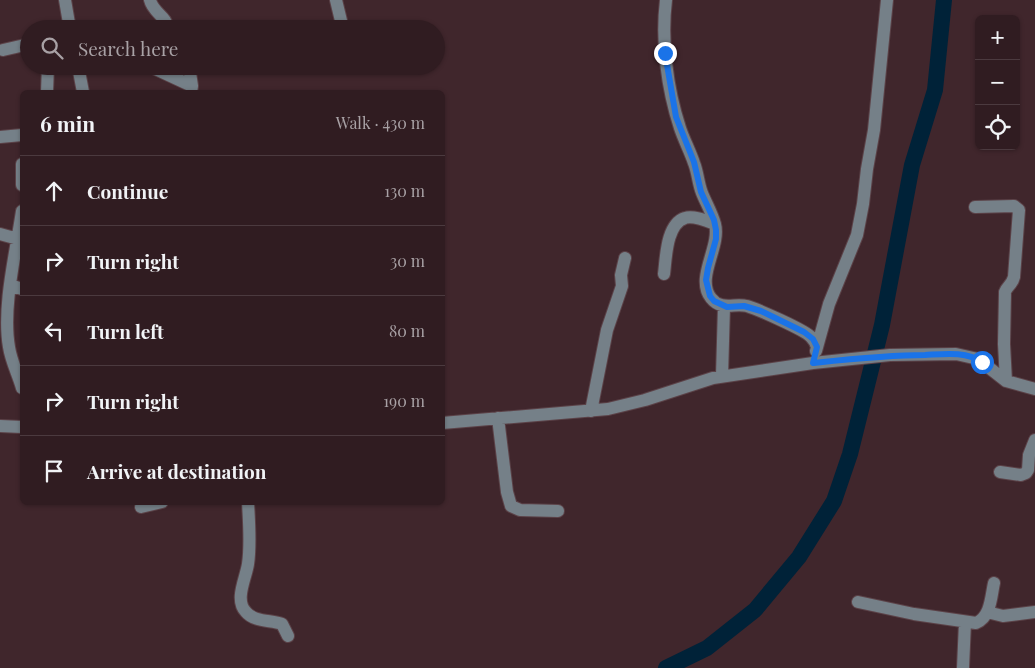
<!DOCTYPE html>
<meta charset="utf-8">
<style>
:root{--surface:#301c21;--page:#38252a;--text:#f1f3f6;--muted:#a8a1a5;--line:#4b3a3f}
body{margin:0;font-family:"Playfair Display",serif;background:var(--page);color:var(--text)}
.controls{position:absolute;right:15px;top:15px;display:grid;overflow:hidden;border-radius:8px;box-shadow:0 1px 4px #0004}
.controls button{width:45px;height:45px;display:grid;place-items:center;padding:0;border:0;border-bottom:1px solid var(--line);background:var(--surface);color:var(--text);font:25px sans-serif}
.stop{position:absolute;width:15px;height:15px;margin:-11px;border:4px solid #1a73e8;border-radius:50%;background:#fff}
.stop.end{background:#1a73e8;border-color:#fff;box-shadow:0 1px 5px #0008}
.list{margin:0;padding:0;list-style:none}
h2{display:flex;justify-content:space-between;align-items:center;height:65px;margin:0;padding:0 20px;font-size:21px}
h2 small{font-size:16px;font-weight:400;color:var(--muted)}
.list li{display:grid;grid-template-columns:32px 1fr auto;gap:15px;align-items:center;box-sizing:border-box;height:70px;padding:0 20px;border-top:1px solid var(--line)}
.list b{display:block;font-size:19px;white-space:nowrap}
.list em{font-size:16px;font-style:normal;color:var(--muted)}
.icon{flex:none;width:28px;height:28px;fill:none;stroke:currentColor;stroke-width:2;stroke-linecap:round;stroke-linejoin:round}
.map{position:relative;flex:none;width:1035px;height:668px;overflow:hidden}
.search{position:absolute;background:var(--surface);box-shadow:0 1px 4px #0004;left:20px;top:20px;width:425px;height:55px;display:flex;align-items:center;gap:12px;box-sizing:border-box;padding:0 18px;border-radius:28px;color:var(--muted);font-size:19px}
.panel{position:absolute;background:var(--surface);box-shadow:0 1px 4px #0004;left:20px;top:90px;width:425px;height:415px;border-radius:8px}
.map>svg:first-child{display:block}
.lines{fill:none;stroke-linecap:round;stroke-linejoin:round}
.river{stroke:#002238;stroke-width:16}
.minor-casing{stroke:#5b4248;stroke-width:14}
.minor{stroke:#758088;stroke-width:12}
.route{stroke:#1a73e8;stroke-width:6}
</style>
<div class="map">
<svg width="1035" height="668" viewBox="0 0 1035 668">
<rect width="100%" height="100%" fill="#40262c"/>
<g class="lines">
<!-- river -->
<path class="river" d="M666 668 707 648 755 610 799 557 834 501 850 454 882 325 912 165 935 90 944 0"/>
<defs>
<path id="minor" d="M65 0 70 29
M150 0C153 13 167 16 168 29
M336 0 343 29
M666 0C661 41 667 88 680 128 684 140 690 151 694 163 698 173 698 183 702 193 706 203 712 213 715 224 721 247 695 278 711 298 721 311 734 303 747 306 757 309 805 330 811 337 814 340 816 344 817 347
M3 50 29 44
M78 66 83 92
M149 66 192 86
M189 66 192 86 191 92
M47 92 48 66
M0 137 22 135
M22 164V185
M975 207 1014 206 1019 210 1014 277C1012 285 1007 286 1005 292L1004 344 1006 381
M22 211C16 252 2 307 9 347 11 361 18 374 22 388
M0 234 18 239
M664 274C666 259 666 224 685 218 693 215 707 221 715 224
M10 285 22 289
M816 351 829 304 857 235 863 204 867 169 874 130 887 0
M722 376 724 306
M591 411 607 330 622 286 621 275 625 258
M498 418 507 492 511 506 520 510 558 511
M442 423 608 409 645 400 713 378 813 363 890 355 956 354 978 359 1006 381 1035 389
M0 426 22 427
M1000 472 1021 475 1026 473 1028 470 1029 455 1035 440
M248 502C249 523 251 544 248 564 246 578 234 600 246 612 254 622 271 620 282 624L288 636
M141 507 162 502
M858 602 914 614 976 623C991 617 991 596 994 583
M987 612 1003 616 1035 612
M963 668 965 622"/>
</defs>
<!-- minor casing -->
<use href="#minor" class="minor-casing"/>
<!-- minor -->
<use href="#minor" class="minor"/>
</g>
<g class="lines">
<!-- route -->
<path class="route" d="M665 53 676 117 694 162 701 192 714 220 716 230V239L708 268 706 280 710 296 714 301 727 307 744 306 761 311 804 332 813 339 817 347 813 363C851 359 888 355 925 355 944 354 966 351 982 362"/>
</g>
</svg>
<div class="controls">
<button>+</button>
<button>−</button>
<button><svg class="icon" aria-label="locate" viewBox="0 0 24 24"><circle cx="12" cy="12" r="6"/><path d="M12 2v4M12 18v4M2 12h4M18 12h4"/></svg></button>
</div>
<div class="stop" style="left:982px;top:362px"></div>
<div class="stop end" style="left:665px;top:53px"></div>
<div class="search"><svg class="icon" aria-label="search" viewBox="0 0 24 24"><circle cx="10" cy="10" r="6"/><path d="M15 15l6 6"/></svg>Search here</div>
<section class="panel">
<h2>6 min<small>Walk · 430 m</small></h2>
<ul class="list">
<li><svg class="icon" aria-label="ahead" viewBox="0 0 24 24"><path d="M12 20V5M6 11l6-6 6 6"/></svg><div><b>Continue</b></div><em>130 m</em></li>
<li><svg class="icon" aria-label="right" viewBox="0 0 24 24"><path d="M7 20v-9h11M14 6l5 5-5 5"/></svg><div><b>Turn right</b></div><em>30 m</em></li>
<li><svg class="icon" aria-label="left" viewBox="0 0 24 24"><path d="M17 20v-9H6M10 6l-5 5 5 5"/></svg><div><b>Turn left</b></div><em>80 m</em></li>
<li><svg class="icon" aria-label="right" viewBox="0 0 24 24"><path d="M7 20v-9h11M14 6l5 5-5 5"/></svg><div><b>Turn right</b></div><em>190 m</em></li>
<li><svg class="icon" aria-label="arrive" viewBox="0 0 24 24"><path d="M6 21V4h12l-3 4 3 4H6"/></svg><div><b>Arrive at destination</b></div></li>
</ul>
</section>
</div>
